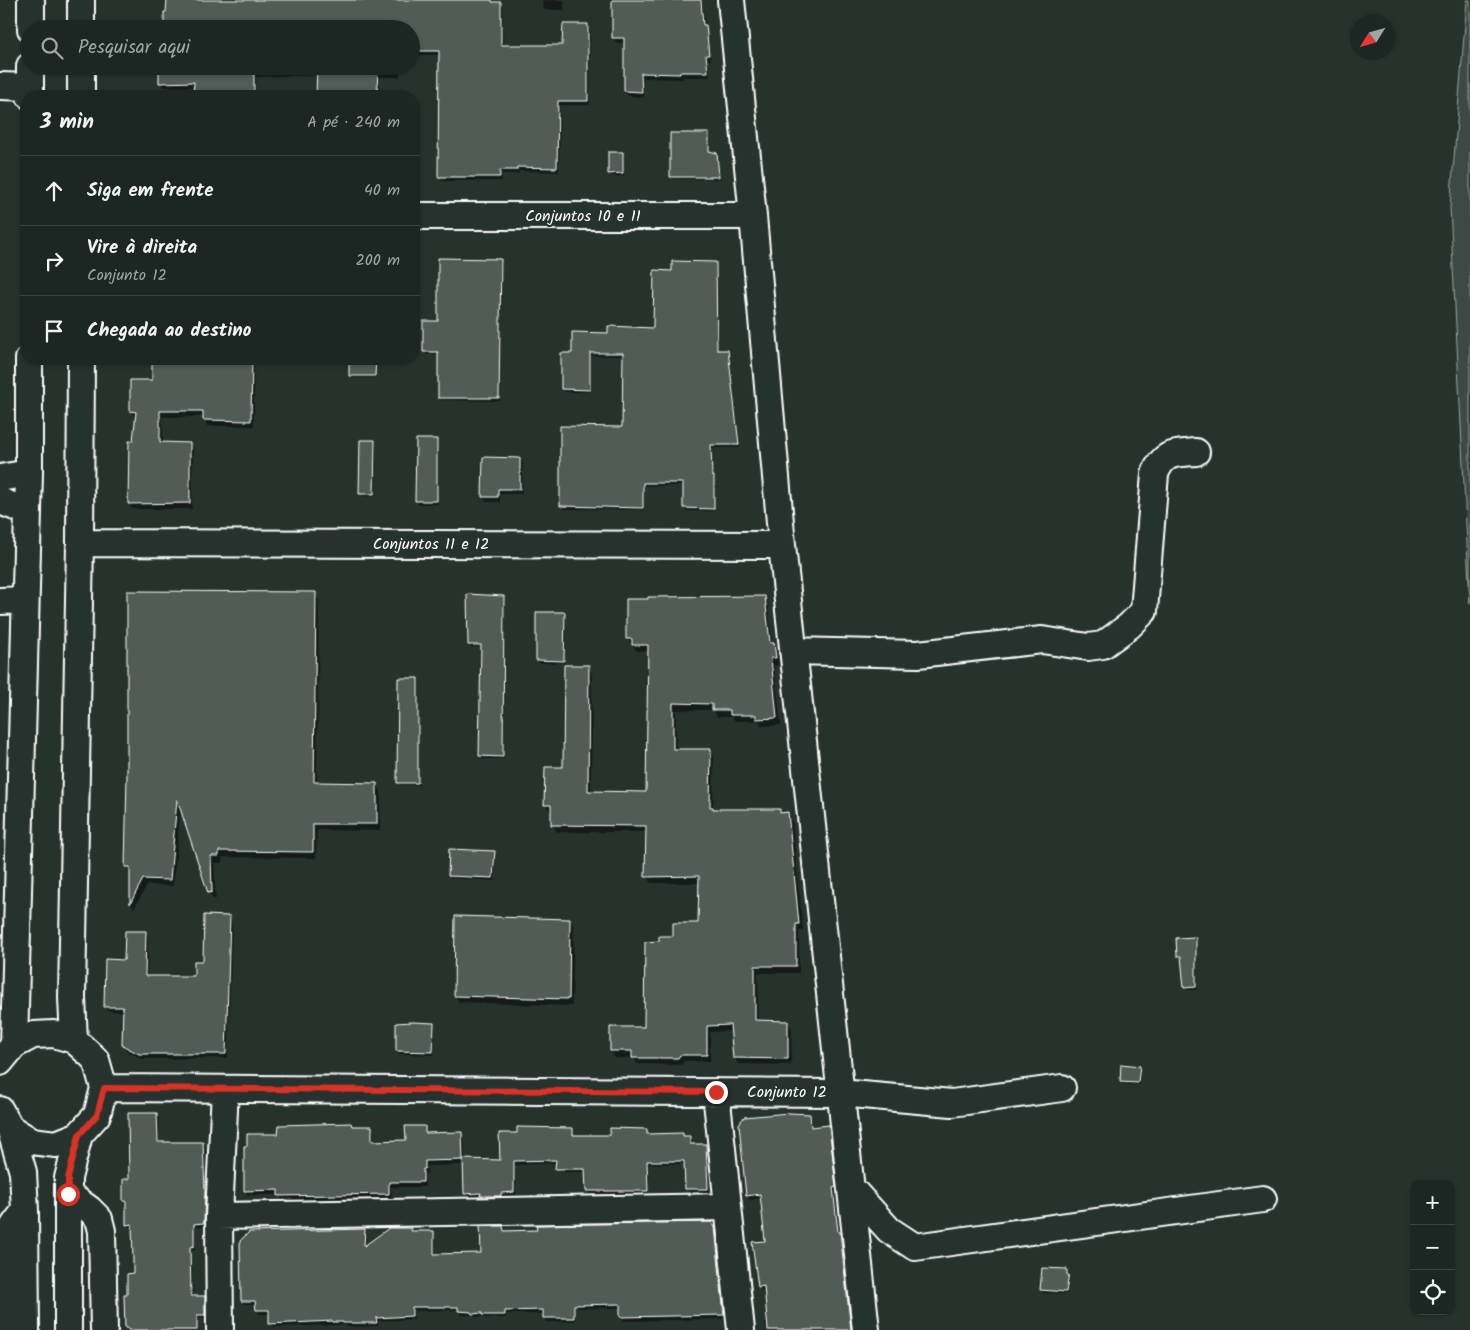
<!DOCTYPE html>
<html lang="pt">
<meta charset="utf-8">
<style>
:root{--surface:#1c2622;--page:#252e2a;--text:#f1f3f6;--muted:#a0a5a5;--line:#3a4340}
body{margin:0;font-family:Kalam,sans-serif;background:var(--page);color:var(--text)}
.controls{position:absolute;right:15px;bottom:15px;display:grid;overflow:hidden;border-radius:10px;box-shadow:0 1px 4px #0004}
.controls button{width:45px;height:45px;display:grid;place-items:center;padding:0;border:0;border-bottom:1px solid var(--line);background:var(--surface);color:var(--text);font:25px sans-serif}
.compass{position:absolute;left:1350px;top:15px;width:45px;height:45px;border-radius:50%;background:var(--surface);box-shadow:0 1px 4px #0004;rotate:233deg}
.stop{position:absolute;width:15px;height:15px;margin:-11px;border:4px solid #d93025;border-radius:50%;background:#fff}
.stop.end{background:#d93025;border-color:#fff;box-shadow:0 1px 5px #0008}
.list{margin:0;padding:0;list-style:none}
h2{display:flex;justify-content:space-between;align-items:center;height:65px;margin:0;padding:0 20px;font-size:21px}
h2 small{font-size:16px;font-weight:400;color:var(--muted)}
.list li{display:grid;grid-template-columns:32px 1fr auto;gap:15px;align-items:center;box-sizing:border-box;height:70px;padding:0 20px;border-top:1px solid var(--line)}
.list b{display:block;font-size:19px;white-space:nowrap}
.list p{margin:0;font-size:16px;white-space:nowrap;color:var(--muted)}
.list em{font-size:16px;font-style:normal;color:var(--muted)}
.icon{flex:none;width:28px;height:28px;fill:none;stroke:currentColor;stroke-width:2;stroke-linecap:round;stroke-linejoin:round}
.map{position:relative;flex:none;width:1470px;height:1330px;overflow:hidden}
.search{position:absolute;background:var(--surface);box-shadow:0 1px 4px #0004;left:20px;top:20px;width:400px;height:55px;display:flex;align-items:center;gap:12px;box-sizing:border-box;padding:0 18px;border-radius:28px;color:var(--muted);font-size:19px}
.panel{position:absolute;background:var(--surface);box-shadow:0 1px 4px #0004;left:20px;top:90px;width:400px;height:275px;border-radius:20px}
.map>svg:first-child{display:block}
.green{fill:#3e4944;stroke:#9ea4a2}
.shadow{fill:#0007}
.building{fill:#515c57;stroke:#fff}
.lines{fill:none;stroke-linecap:round;stroke-linejoin:round}
.minor-casing{stroke:#fff;stroke-width:30}
.minor{stroke:#26332d;stroke-width:26}
.route{stroke:#d93025;stroke-width:6}
.labels{text-anchor:middle;dominant-baseline:central;stroke-width:4;stroke-linejoin:round;paint-order:stroke}
.street-label{font-size:16px;fill:#fff;stroke:#26332d}
</style>
<div class="map">
<svg width="1470" height="1330" viewBox="0 0 1470 1330">
<rect width="100%" height="100%" fill="#26332d"/>
<filter id="ink" filterUnits="userSpaceOnUse"><feTurbulence type="fractalNoise" baseFrequency=".02" numOctaves="2"/><feDisplacementMap in="SourceGraphic" scale="10" xChannelSelector="R" yChannelSelector="G"/><feConvolveMatrix kernelMatrix="1 2 1 2 8 2 1 2 1" color-interpolation-filters="sRGB"/></filter>
<g filter="url(#ink)">
<!-- green -->
<path class="green" d="M1467 0H1470V603L1450 207Z"/>
<!-- shadow -->
<path class="shadow" d="M168 0H491L493 3H501L503 8V47H564L588 25 590 30V105H560L559 172 519 171V174H502V181H442L440 176 441 55H411V29L167 13Z
M542 0H564V10H544Z
M613 0H702L711 60H708L710 77H683V79L643 78 644 97 628 96 625 91V43H616L613 38Z
M161 66H400V77H380L379 96H318V75L256 77V96H195V87H163L161 82Z
M709 134 710 137V153L716 154 718 157 720 179H673L672 176Z
M623 154 624 157V176H611L609 173Z
M500 260 502 263 500 401 441 400 439 397 440 354 426 355 425 352 439 322Z
M715 263 717 266 718 352H728L729 355 740 448H712L713 477 715 480V511H686L684 508V486H644V510L563 509 561 506 623 428 624 356H591V392H564L562 389 573 354 610 334 654 329 673 272Z
M153 359H254V426H207L204 417H162L163 443 190 444 193 449 192 509H132L129 503 136 417 134 416 131 411 153 382Z
M351 359H377L376 378H352L350 375Z
M437 441 438 444V504H418L416 501Z
M375 442 376 445 375 497 362 496 361 493Z
M520 459 523 464 522 494H500V502H486L483 497Z
M315 594 319 600 317 783 377 784 381 791 380 831 317 830 316 858 222 857 223 863H214L216 899H213L209 892 181 805 173 886 147 885 134 909 131 904 132 874 127 867Z
M503 597 505 600 504 759H482L481 756 482 647H471L469 644Z
M764 597 768 604 772 644 777 651 779 665H774L781 725 761 726 759 721H735L732 717H717L714 710H676V750H710L714 757 713 810 780 811 782 814H788L792 821 803 931H799V973H758V1022H788L792 1029 791 1065 738 1064 734 1057 732 1031 710 1032V1061H683L682 1065 637 1064 634 1058H615L611 1051 645 1029 661 942 674 938 699 925 700 883H651L647 876V832H557L553 825V812H550L546 805V768H564L588 666 592 673 591 792 648 793 649 651H637L627 639Z
M538 614H564L566 617 565 663H539L537 660Z
M418 679 419 682V785H400L398 782Z
M494 852 496 855 495 881 451 878 449 875Z
M229 917 232 922 228 1058 142 1059 126 1050 123 1045 124 1012 108 1011 105 1007 125 961 146 932 148 937 147 977 195 978Z
M570 920 574 927 572 1006 459 1002 455 996Z
M1196 938 1197 941V990H1187L1185 988 1183 958H1180L1178 955Z
M397 1024H433L435 1028 434 1055 398 1054 397 1051Z
M1139 1067 1141 1070 1139 1085 1123 1084 1121 1081Z
M157 1114 159 1118V1143H203L205 1146 207 1195 205 1227H195V1250H191L193 1298 204 1297 206 1301V1319L198 1318V1330H126V1296H128L134 1275 133 1228H129L127 1224V1205L125 1200 130 1180Z
M809 1115 812 1119V1128L828 1126 831 1131 837 1191 834 1192 839 1233 842 1237 852 1330H766L765 1323H768L766 1290H761L759 1286 766 1242 762 1198 750 1200 748 1196Z
M352 1127H371L374 1132V1143L407 1141 424 1128 427 1134H461L464 1139 465 1161 501 1162 518 1134 573 1129 575 1136H611L646 1130 648 1135 682 1134 684 1138 689 1137 691 1146 706 1145 708 1149 709 1193 689 1192 687 1189 685 1164H649V1194H589L587 1191V1172H559L557 1163 515 1165 516 1195 502 1196V1199L484 1200 482 1196 467 1197 465 1193 464 1165 427 1166V1174H425V1187H391L392 1199 282 1201 280 1195H248L245 1190 280 1135Z
M503 1227 505 1232 714 1227 717 1232 726 1317 722 1319 624 1321 622 1317 621 1308H575V1321L547 1322 544 1314H506V1318H485L484 1317H475L474 1315H462L459 1310 414 1311V1319L378 1321 379 1326 347 1327 346 1325H336L273 1327 271 1323V1314H259L257 1310V1304H244L242 1300 364 1230 366 1234V1247L412 1232H433L435 1236V1255L482 1254Z
M1067 1270 1070 1279 1067 1294 1043 1293 1041 1290Z"/>
<!-- building -->
<path class="building" d="M167 0H492V2H501V45H562L563 24H588V101H558L557 168 517 167V170H500V177H438L439 51H411V29H164V12H166Z
M612 0H701L703 25H706L709 55H706L708 72H680V74L641 73 642 92 624 91V38H612Z
M159 66H254V96H193L194 82 159 83Z
M317 66H378L377 96H316Z
M670 133H709V151L717 153 719 177H670Z
M608 152H623V173L608 174Z
M438 258 501 259 499 398H438V352H423V321H438Z
M672 261 716 262 717 350H728L739 445H711L712 476H714V509L683 508V483H643V508L560 506V426L622 427 623 353H590V390L561 389V353H572V332L608 333V326L653 328 654 270 672 271Z
M152 359H252L251 421 203 420V411H160V442L190 443V503L128 504 129 441H133L136 412 130 411V380H152Z
M349 359H376L375 376H349Z
M416 439H437V501H415Z
M360 440H375L374 494H359Z
M483 457 520 458V489H498V497H482Z
M127 591 316 592 314 782 377 783V824H313V852L219 851V856H211L212 892 208 893 177 799 170 880 143 879 130 904V867H125L127 776Z
M467 594 504 596 503 757 479 756 481 645H468Z
M765 596 770 643H774L776 658H771L777 718 756 719V715H730V710H712V704L673 703V749H711L710 807H713V809H780V813L788 812 799 924H796V966H755V1020L788 1021V1059L733 1058 730 1025 707 1026V1055H680L678 1058H632V1051H610V1027H644L645 942 659 941V936H673V923H698L699 876 645 877 646 826 551 825V805H544L545 767H563L564 665H589L588 791 646 792 648 645H632V639H626V599H648V597Z
M536 612H565L564 661 536 660Z
M398 678H418V783H397Z
M449 849 495 851 493 878 448 876Z
M204 915 230 916 226 1054H139L122 1045 123 1007H104L105 959 124 960 125 931H146L145 976H194V961H203Z
M455 916 570 919 569 999 454 996Z
M1196 937V987L1184 988 1181 956H1177L1176 938Z
M412 1022 434 1023 433 1052 396 1051V1023Z
M1121 1064 1140 1066 1138 1083 1120 1082Z
M128 1113H157L158 1142H203L205 1190 204 1223 194 1224V1246L190 1247 191 1296H205V1315H197V1330H128V1328H125L124 1295H127V1274L133 1273V1260L132 1224 126 1225V1201H123V1179H129Z
M789 1113 810 1114 811 1127 829 1125 836 1187 833 1188 838 1232H840L851 1330H768L764 1286 758 1287 752 1242 765 1241 760 1194 746 1196 739 1124 744 1117Z
M351 1123 352 1126H372V1141L406 1140 405 1126H425V1133L462 1132 463 1160 425 1161V1169H423V1182H389V1194L278 1196V1190L244 1191V1146H247V1134H278L279 1125Z
M517 1127 573 1128V1135H610V1128L647 1129V1134L683 1133V1136H690V1144H706L708 1189H685L684 1161H647L648 1191H586L585 1169H555L556 1160 514 1161V1192L501 1193V1196H480L481 1193 464 1194 463 1159 500 1160 499 1133H517Z
M711 1222 715 1227 724 1315 620 1317V1304L574 1305V1318H543V1310L505 1311V1315H482V1313L472 1314 471 1312 458 1311V1307H412V1316L376 1318 377 1323H343V1322H333V1321L269 1324V1310H256L255 1301H241L240 1241 249 1232 365 1229 364 1246 389 1228H411V1231H434V1254L481 1253 480 1226H503L504 1231 537 1230 536 1225Z
M1042 1268 1067 1269V1275H1069L1066 1292 1040 1290Z"/>
<g class="lines">
<defs>
<path id="minor" d="M731 0 753 216 782 545 866 1330
M31 29V0
M81 29V0
M81 66V96
M0 86 30 87
M30 96V66
M414 216H753
M0 478 29 473
M0 501 28 512
M80 543 782 545
M0 601 25 600
M793 651 918 654 1042 640 1088 647 1103 645 1129 626 1144 611 1155 474C1164 451 1175 454 1196 452
M74 1040 72 998 80 543 81 359
M14 1045 29 473V359
M0 1062 14 1045 33 1035 54 1034 74 1040 96 1060 104 1088 97 1115 79 1135 68 1178V1330
M104 1088 840 1093 952 1103 1062 1088
M716 1092 741 1330
M0 1110 10 1128 23 1172 25 1211 26 1330
M10 1128 31 1141 56 1144 79 1135
M851 1188 889 1230 915 1247 1263 1199
M68 1194 89 1209 99 1219 102 1231 104 1330
M219 1216 728 1207
M3 1330C3 1304 0 1265 7 1241 10 1229 18 1220 25 1211
M220 1330 219 1216 225 1089"/>
</defs>
<!-- minor casing -->
<use href="#minor" class="minor-casing"/>
<!-- minor -->
<use href="#minor" class="minor"/>
</g>
</g>
<g class="lines" filter="url(#ink)">
<!-- route -->
<path class="route" d="M68 1194V1178L79 1135 97 1115 104 1088 716 1092"/>
</g>
<g class="labels">
<!-- street labels -->
<g class="street-label">
<text x="583" y="216">Conjuntos 10 e 11</text>
<text x="431" y="544">Conjuntos 11 e 12</text>
<text x="787" y="1092">Conjunto 12</text>
</g>
</g>
</svg>
<div class="controls">
<button>+</button>
<button>−</button>
<button><svg class="icon" aria-label="locate" viewBox="0 0 24 24"><circle cx="12" cy="12" r="6"/><path d="M12 2v4M12 18v4M2 12h4M18 12h4"/></svg></button>
</div>
<svg class="compass" viewBox="-18 -18 36 36"><path d="M0-13l5 13h-10z" fill="#e53935"/><path d="M0 13l5-13h-10z" fill="#a0a5a5"/></svg>
<div class="stop" style="left:68px;top:1194px"></div>
<div class="stop end" style="left:716px;top:1092px"></div>
<div class="search"><svg class="icon" aria-label="search" viewBox="0 0 24 24"><circle cx="10" cy="10" r="6"/><path d="M15 15l6 6"/></svg>Pesquisar aqui</div>
<section class="panel">
<h2>3 min<small>A pé · 240 m</small></h2>
<ul class="list">
<li><svg class="icon" aria-label="ahead" viewBox="0 0 24 24"><path d="M12 20V5M6 11l6-6 6 6"/></svg><div><b>Siga em frente</b></div><em>40 m</em></li>
<li><svg class="icon" aria-label="right" viewBox="0 0 24 24"><path d="M7 20v-9h11M14 6l5 5-5 5"/></svg><div><b>Vire à direita</b><p>Conjunto 12</p></div><em>200 m</em></li>
<li><svg class="icon" aria-label="arrive" viewBox="0 0 24 24"><path d="M6 21V4h12l-3 4 3 4H6"/></svg><div><b>Chegada ao destino</b></div></li>
</ul>
</section>
</div>
